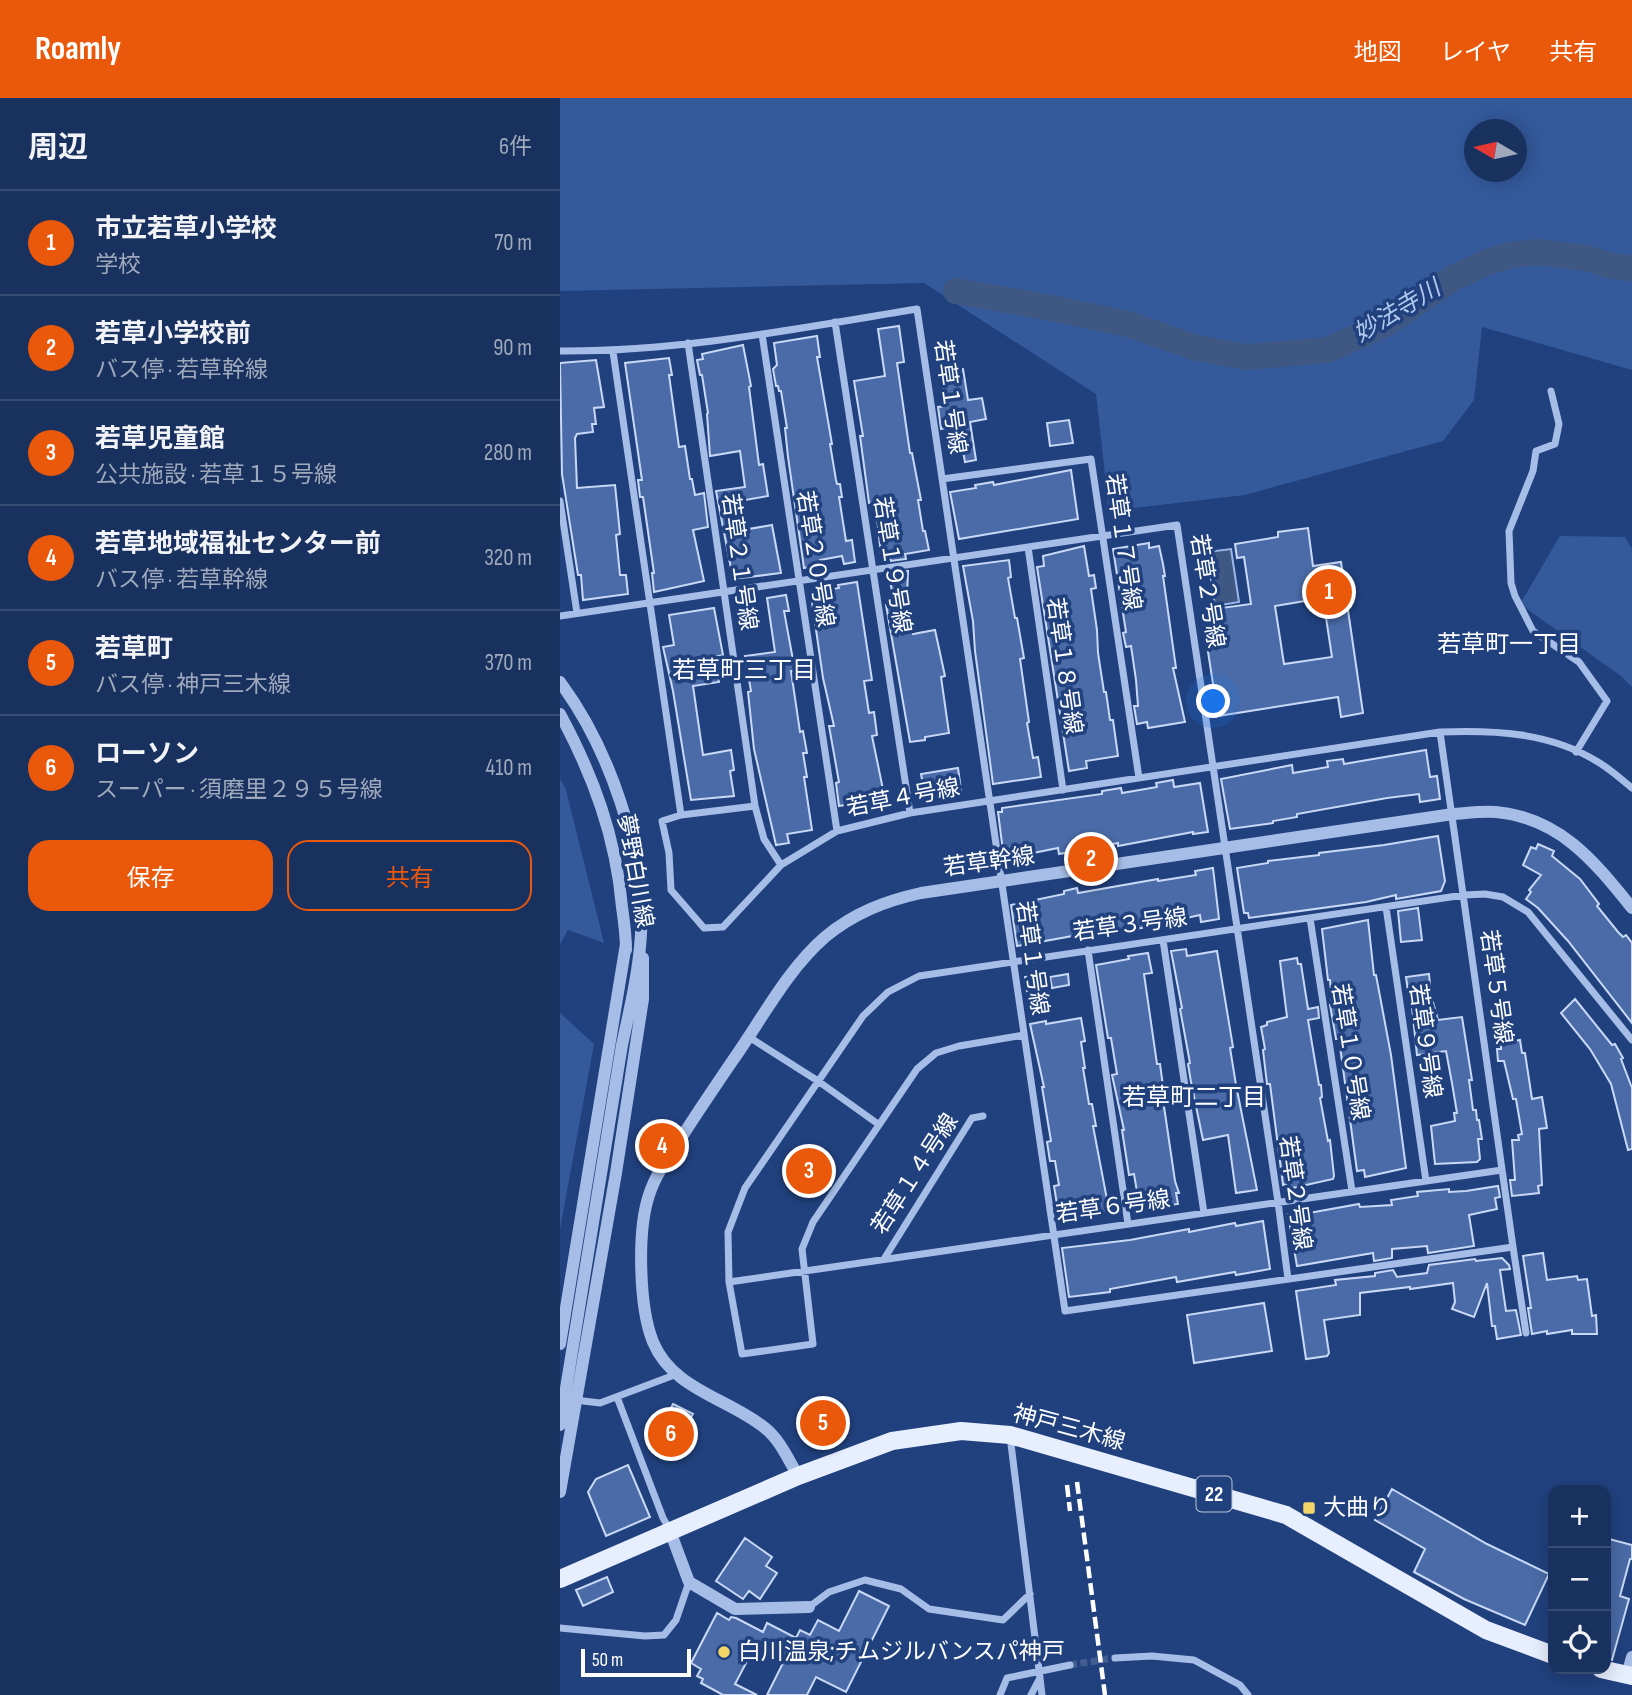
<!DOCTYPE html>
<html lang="ja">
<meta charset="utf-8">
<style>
:root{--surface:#19315e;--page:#263d67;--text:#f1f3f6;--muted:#9fa9bc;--line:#374c73;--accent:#ea580c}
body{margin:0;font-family:"Sofia Sans Condensed","Noto Sans JP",sans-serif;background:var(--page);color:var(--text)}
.controls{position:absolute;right:21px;bottom:21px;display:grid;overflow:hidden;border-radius:14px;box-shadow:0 4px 18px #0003}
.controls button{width:63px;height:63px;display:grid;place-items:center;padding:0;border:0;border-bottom:2px solid var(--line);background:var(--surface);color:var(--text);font:35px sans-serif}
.compass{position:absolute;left:904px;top:21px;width:63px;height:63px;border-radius:50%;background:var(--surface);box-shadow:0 4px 18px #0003;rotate:279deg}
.scale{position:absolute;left:21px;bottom:18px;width:110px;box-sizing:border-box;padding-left:7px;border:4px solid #fff;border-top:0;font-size:19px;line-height:24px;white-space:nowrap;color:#fff;-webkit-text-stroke:5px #21417e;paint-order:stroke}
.you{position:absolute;left:654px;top:604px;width:24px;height:24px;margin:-18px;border:5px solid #fff;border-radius:50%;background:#1a73e8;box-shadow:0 0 0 10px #1a73e833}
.badge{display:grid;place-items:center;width:46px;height:46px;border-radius:50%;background:var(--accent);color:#fff;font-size:23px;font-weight:700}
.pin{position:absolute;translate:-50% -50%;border:4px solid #fff;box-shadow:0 2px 7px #0006}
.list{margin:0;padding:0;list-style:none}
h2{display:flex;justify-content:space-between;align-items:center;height:91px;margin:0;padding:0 28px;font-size:30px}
h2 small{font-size:23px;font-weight:400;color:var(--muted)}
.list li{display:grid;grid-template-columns:46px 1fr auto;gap:21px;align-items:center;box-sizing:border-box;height:105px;padding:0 28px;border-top:2px solid var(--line)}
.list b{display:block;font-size:26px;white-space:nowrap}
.list p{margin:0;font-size:23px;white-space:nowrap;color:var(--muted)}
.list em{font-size:23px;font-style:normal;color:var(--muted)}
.actions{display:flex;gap:14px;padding:21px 28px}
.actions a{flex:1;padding:16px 0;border:2px solid var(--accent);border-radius:21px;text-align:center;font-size:24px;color:var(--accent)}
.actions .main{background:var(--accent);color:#fff}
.icon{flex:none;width:38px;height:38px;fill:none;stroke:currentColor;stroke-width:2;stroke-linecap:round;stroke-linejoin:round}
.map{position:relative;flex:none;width:1072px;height:1597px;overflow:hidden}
header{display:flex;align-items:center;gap:42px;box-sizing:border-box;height:98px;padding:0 35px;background:var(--accent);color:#fff}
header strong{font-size:33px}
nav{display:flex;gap:38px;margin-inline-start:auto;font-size:24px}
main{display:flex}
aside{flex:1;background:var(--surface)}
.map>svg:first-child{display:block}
.green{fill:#345a9c;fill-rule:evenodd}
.water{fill:#3f5783;stroke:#9ab7e8;stroke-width:2}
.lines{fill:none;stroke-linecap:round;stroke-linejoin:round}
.river{stroke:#3f5783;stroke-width:26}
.building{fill:#4a6ba7;stroke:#c9d9f5;stroke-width:2;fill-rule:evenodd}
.minor-tunnel{stroke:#425e91;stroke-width:7;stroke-dasharray:7 3.5;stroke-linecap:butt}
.minor{stroke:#a6bde7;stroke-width:7}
.tertiary{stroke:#a6bde7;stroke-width:12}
.primary{stroke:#e7eefd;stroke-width:18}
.rail{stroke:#fff;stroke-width:4.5;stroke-dasharray:12 5;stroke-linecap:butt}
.poi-dot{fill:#f3d768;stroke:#21417e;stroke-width:2.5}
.labels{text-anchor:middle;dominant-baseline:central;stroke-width:7;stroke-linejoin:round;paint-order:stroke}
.shield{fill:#21417e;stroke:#bcc6d8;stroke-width:2}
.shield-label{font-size:21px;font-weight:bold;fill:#fff}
.street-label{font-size:23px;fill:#fff;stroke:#21417e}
.poi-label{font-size:23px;fill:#fff;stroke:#21417e;text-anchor:start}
.water-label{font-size:24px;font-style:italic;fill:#b1c8ee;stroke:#21417e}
.neighbourhood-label{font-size:24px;fill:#fff;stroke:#21417e}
</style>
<header>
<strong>Roamly</strong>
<nav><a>地図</a><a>レイヤ</a><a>共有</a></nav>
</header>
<main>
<aside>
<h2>周辺<small>6件</small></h2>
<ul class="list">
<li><span class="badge">1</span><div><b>市立若草小学校</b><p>学校</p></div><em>70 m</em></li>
<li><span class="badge">2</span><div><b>若草小学校前</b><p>バス停 · 若草幹線</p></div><em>90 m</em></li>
<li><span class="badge">3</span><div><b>若草児童館</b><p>公共施設 · 若草１５号線</p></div><em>280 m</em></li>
<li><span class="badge">4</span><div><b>若草地域福祉センター前</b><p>バス停 · 若草幹線</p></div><em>320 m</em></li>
<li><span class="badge">5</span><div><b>若草町</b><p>バス停 · 神戸三木線</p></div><em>370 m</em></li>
<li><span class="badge">6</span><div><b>ローソン</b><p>スーパー · 須磨里２９５号線</p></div><em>410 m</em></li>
</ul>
<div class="actions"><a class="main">保存</a><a>共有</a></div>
</aside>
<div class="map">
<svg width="1072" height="1597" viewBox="0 0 1072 1597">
<rect width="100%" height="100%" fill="#21417e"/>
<!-- green -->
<path class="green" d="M0 0H1072V272L922 229 914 302 883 343 684 397 549 413 536 296 364 185 0 193ZM914 32H956V74H914Z
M1000 438 1065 439 1072 451V589L1061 578 960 506Z
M0 681 6 692 44 845 8 832 0 846Z
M0 915 34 946 0 1131Z"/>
<!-- water -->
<path class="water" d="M671 451 679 504 655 508 647 454Z"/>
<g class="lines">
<!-- river -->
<path class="river" d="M396 193 496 211 568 226 637 250 686 259 767 252 826 226 893 180 925 165 951 157 977 154 1026 160 1052 168 1072 170"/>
</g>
<!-- building -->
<path class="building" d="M339 228 344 264 337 265 350 355H352L361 402H358L363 433H365L369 452 345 456 346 461 331 463 329 456 321 457 316 411 313 412 312 404 309 405 300 338H303L294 283 325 278 318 231Z
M257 238 260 259H257L272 346H270L276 382 277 386H280L282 399H279L286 443 292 442 295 464 284 466 282 458 260 462 261 467 244 470 228 359 225 330H227L221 293H219L218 288H216L213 271 217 267 214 245Z
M183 247 191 288 189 289 199 367 203 366 208 398 179 403 183 432 212 427 221 475 173 481 156 393 185 389 180 353 150 358 147 316 148 315 142 277H140L137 262 143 261 142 256Z
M109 260 112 277H109L119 349 125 348 130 381H132L135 397 144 395 148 429 133 432 144 483 94 494 92 475H94L83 399H80L78 382H82L65 265Z
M36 262 44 309 34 310 36 326H32L33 334 17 336 15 340 17 390 55 387 60 436 56 437 60 477H66L68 496 23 502 21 477H18L2 376 0 265Z
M403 271 408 302 422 300 426 321 410 324 416 362 405 364 403 353 394 354 390 329 381 331 378 309 387 308 381 274Z
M509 322 513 345 490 348 487 325Z
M511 372 518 421 399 441 390 394 416 390 415 387 433 384 434 387Z
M748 430 753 468 781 464 803 615 781 619 778 599 658 618 644 528 655 527 654 511 691 506 684 459 677 460 675 446 718 439V434ZM763 500 772 559 724 566 715 508Z
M589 445V450L599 448 603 466 605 478H603L616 570H613L625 624 588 630 587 624 577 626 574 608H578L576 582 571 548 566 549 563 535 566 534 553 451Z
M524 448 529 478 534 477 536 490 531 491 537 532 538 555 544 594H546L550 622H553L558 658 526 663 527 670 509 673 477 469 484 468 483 458Z
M449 462 451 479 448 480 455 520H457L464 560 460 561 469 624 467 625 473 660 478 659 481 679 433 686 415 553 413 523 403 468Z
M348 473 347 501 353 536 375 532 385 578 381 579 389 635 365 639V642L350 644 326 507 334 506 330 482 333 481 332 475Z
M297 484 312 582 304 583 309 615 314 614 317 637 312 638 326 706 309 709 308 703 279 708 276 685 279 684 269 628H274L263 580 251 497 260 495V493L279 490 278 487Z
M226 497 229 513H224L235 573H231L240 634 243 633 247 655H243L247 679H244L252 732 227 736 229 745 216 747 194 651 188 594 191 593 185 558 215 554 207 500Z
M154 510 163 557 155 559 159 584 133 588 143 657 171 652 174 672 170 673 174 698 131 702 113 593 103 549 114 547 109 517Z
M866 652 870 679 877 678 880 701 860 704 859 696 827 700 737 716V719L713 723V725L670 731 661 681 732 667 733 675 768 669 767 663 783 661 784 666Z
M398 670 401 692 365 698 361 676Z
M613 682 614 689 640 685 648 734 633 736V734L558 748V745L499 756 498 750 444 761 438 714H442V710L542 696V693L561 690 562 695 597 689 596 685Z
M878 738 885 783 881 793 836 801V797L806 804 689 820 688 815H684L677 770 708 765V763L759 757V755L824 747Z
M978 746 994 753 992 758 1020 781 1039 806 1037 808 1058 834 1063 839 1066 837 1072 845V925L1008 843 978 810 966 801 971 794 969 792 981 777 963 767 971 749 976 751Z
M653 770 659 821 641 824 640 817 563 834V832L536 837 535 834 457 848 451 807 504 796V793L517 790 518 795 598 781V783L636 777 635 773Z
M858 810 862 842 841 844 838 813Z
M808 822 814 877H816L831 957 846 1070 805 1079 804 1072 797 1073 779 941H776L770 907H772L770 882H768L762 831Z
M626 851 627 858 657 853 673 949 670 950 676 987 697 1092 676 1095 668 1037 643 1042 631 984 628 966 630 965 620 911 622 910 611 853Z
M588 855 592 875 584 876 597 966H600L603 988H601L615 1083 619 1095H616L618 1106 580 1111 574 1076 569 1077 562 1032H564L552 977 557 976 551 940H548L536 867 569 861 568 858Z
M737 860 738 866H741L748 911 758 909 759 920 748 922 759 987H761L762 999 760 1000 768 1043 770 1042 774 1078 773 1081 728 1091 727 1086 723 1087 710 986H707L703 952 705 951 701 929 707 927V924L727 919 720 863Z
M482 876 485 890 467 893 465 879Z
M508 876 509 887 492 890 490 879Z
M869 876 871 897 878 922 902 919 912 982H909L913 1012H916L917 1022H919L922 1041H918L920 1061 917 1064 875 1066 871 1028 895 1023 894 1015H897L892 985 886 953 857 957 851 900H849L846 879Z
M1015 901 1052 947 1055 946 1063 960 1061 961 1072 990V1051L1068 1052 1051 986 1030 951 1001 915Z
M521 920 525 943 521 944 525 970H523L529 1006H532L536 1028H533L549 1112 499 1119 494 1088 499 1087 495 1063H490L487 1044 491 1043 482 989H484L470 926 486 923V926Z
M960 942 962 955H965L972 1001 982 999 987 1030 979 1031 982 1087 978 1088 979 1095 952 1098 950 1082H955L952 1042H959L958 1037 962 1036 956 1001H953L944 963H938L937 951H941V945Z
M938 1088 940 1099 935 1100 937 1111 909 1117 914 1148 868 1155 867 1148 832 1151V1160L814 1163 813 1155 737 1168 728 1116 749 1113V1115L799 1106 800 1109 832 1107 831 1102 858 1098 857 1094 889 1091V1094L906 1093Z
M703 1123 710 1171 676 1177 675 1174 617 1184 616 1179 550 1191V1194L509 1199 502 1150 570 1142 629 1131V1134L675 1125 676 1128Z
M983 1155 987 1182 1017 1178 1018 1182 1027 1181 1032 1218 1036 1217 1037 1236H1012V1232L987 1236V1233L972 1236 968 1210H971L963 1158Z
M942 1160 949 1167 950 1171 940 1172 946 1213 956 1212 961 1237 937 1241 935 1228H932L927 1185 914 1219 892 1211 895 1204 893 1185 850 1191V1189L800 1195V1217L764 1222 769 1255 767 1258 746 1261 736 1193 776 1187 775 1182 815 1178V1175L833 1172 837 1179 867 1175 869 1167 915 1161 916 1163Z
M704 1205 712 1253 634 1265 627 1217Z
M113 1306 133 1316 130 1321 132 1322 112 1362 90 1350Z
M68 1367 90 1419 46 1438 28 1394 36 1381Z
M832 1391 927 1446 989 1476 965 1527 904 1501 854 1474 865 1451 815 1422Z
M185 1440 212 1459 206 1468 217 1475 200 1501 189 1493 183 1501 156 1483Z
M1049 1441 1072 1447V1461H1070L1060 1498 1069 1501 1052 1562 1046 1560V1454Z
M47 1479 53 1494 23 1508 16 1492Z
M299 1493 329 1508 286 1594 256 1579 247 1597H207L224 1563 195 1548 175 1586 197 1597H163L141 1585 143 1581 137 1578 141 1571 131 1565 157 1515 169 1522 171 1519 176 1520 203 1534 207 1525 236 1540 240 1532 250 1537 258 1522 279 1533Z"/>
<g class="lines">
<!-- minor-tunnel -->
<path class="minor-tunnel" d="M510 1567 555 1560"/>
<!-- minor -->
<path class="minor" d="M275 224 350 715
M202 236 277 733
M128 245 195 708 204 741 221 767
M0 253C120 254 239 230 357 211L505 1213 953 1149 966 1235
M53 254 121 717 102 723 109 755 111 792 144 830 163 829 221 767 277 733 350 715 880 634C934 632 990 634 1038 664 1050 671 1061 681 1072 690
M991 293 999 326 995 346 976 353 973 373 949 433 951 485 955 498 973 533 1019 564 1047 603 1016 654
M382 381 531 361 579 680
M0 403 17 515
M468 449 503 692
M0 518 617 427 718 1104 728 1181
M880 634 953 1149
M121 717 195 708
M826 809 866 1083
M750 820 792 1093
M603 842 644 1115
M528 852 568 1126
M464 937 399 948 376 955 357 971 253 1124 242 1151 253 1246 182 1256 169 1184 168 1134 185 1090 303 918 328 894 359 878 904 797 925 796 943 799 968 814 1072 942
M189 939 258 983 318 1026
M324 1161 412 1020 423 1018
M169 1184 942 1072
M57 1299 103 1420 110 1432
M15 1302 40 1305 117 1276
M450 1338 480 1580
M249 1509 269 1494 305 1482 341 1491 369 1511 443 1522 470 1496
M0 1530 85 1538 104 1537 116 1522 129 1484
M555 1560 592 1558 634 1562 680 1587 688 1597
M440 1597 447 1580 510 1567
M471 1597 480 1580 482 1597"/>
<!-- tertiary -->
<path class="tertiary" d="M0 584C49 650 85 753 81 836 79 873 70 910 62 947L0 1327
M0 616C33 677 56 739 62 809 64 823 66 838 66 852
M0 1246 66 846
M238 1378C228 1361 220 1342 205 1330 168 1300 113 1292 93 1244 79 1209 77 1133 89 1097 96 1075 110 1057 123 1037 139 1012 156 987 173 962 202 921 227 872 265 839 294 815 325 803 361 795L893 716C907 715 922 713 936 714 1000 720 1034 763 1072 810
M0 1394 56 1075 83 901V860
M110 1433 129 1484 175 1511 249 1509
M1067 1577 1072 1559"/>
<!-- primary -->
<path class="primary" d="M0 1481 238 1378 332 1343 401 1333 450 1337 726 1417 926 1532 993 1557
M1041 1571 1072 1578"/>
<!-- rail -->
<path class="rail" d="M517 1384 545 1597
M507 1387 510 1413"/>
</g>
<!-- markers -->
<g class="poi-dot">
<rect x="742" y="1403" width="14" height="14" rx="3.5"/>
<circle cx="164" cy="1554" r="7"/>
</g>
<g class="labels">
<!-- shield labels -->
<rect class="shield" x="636.5" y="1378.5" width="35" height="35" rx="5"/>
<g class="shield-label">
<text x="654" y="1396">22</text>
</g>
<!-- street labels -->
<g class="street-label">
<text transform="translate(390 299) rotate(82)">若草１号線</text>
<text transform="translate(563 444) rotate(82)">若草１７号線</text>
<text transform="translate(255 461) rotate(81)">若草２０号線</text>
<text transform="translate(179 464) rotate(82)">若草２１号線</text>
<text transform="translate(332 467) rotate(81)">若草１９号線</text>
<text transform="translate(647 493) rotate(81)">若草２号線</text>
<text transform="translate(504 568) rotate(82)">若草１８号線</text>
<text transform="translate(343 700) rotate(-11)">若草４号線</text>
<text transform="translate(429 764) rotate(-8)">若草幹線</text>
<text transform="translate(75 773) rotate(80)">夢野白川線</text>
<text transform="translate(570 827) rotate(-8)">若草３号線</text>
<text transform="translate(472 860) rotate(82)">若草１号線</text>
<text transform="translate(936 889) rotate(82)">若草５号線</text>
<text transform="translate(865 943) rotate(82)">若草９号線</text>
<text transform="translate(790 954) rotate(81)">若草１０号線</text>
<text transform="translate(355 1076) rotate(-57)">若草１４号線</text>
<text transform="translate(735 1095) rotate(82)">若草２号線</text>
<text transform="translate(553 1109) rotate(-8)">若草６号線</text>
<text transform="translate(509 1330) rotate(15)">神戸三木線</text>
</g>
<!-- poi labels -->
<g class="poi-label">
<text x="763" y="1410">大曲り</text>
<text x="178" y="1554">白川温泉;チムジルバンスパ神戸</text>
</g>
<!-- water labels -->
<g class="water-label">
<text transform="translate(837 213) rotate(-31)">妙法寺川</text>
</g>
<!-- neighbourhood labels -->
<g class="neighbourhood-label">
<text x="949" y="546">若草町一丁目</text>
<text x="184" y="572">若草町三丁目</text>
<text x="634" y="999">若草町二丁目</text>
</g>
</g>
</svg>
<div class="controls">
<button>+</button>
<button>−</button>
<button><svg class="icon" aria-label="locate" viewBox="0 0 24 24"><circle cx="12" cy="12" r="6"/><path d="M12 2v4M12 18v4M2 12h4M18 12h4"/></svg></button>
</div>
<svg class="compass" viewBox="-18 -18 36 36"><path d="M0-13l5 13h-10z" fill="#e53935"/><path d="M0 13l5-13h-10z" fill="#9fa9bc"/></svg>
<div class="scale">50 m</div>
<div class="you"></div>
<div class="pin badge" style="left:769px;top:494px">1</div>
<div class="pin badge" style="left:531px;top:761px">2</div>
<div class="pin badge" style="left:249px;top:1073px">3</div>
<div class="pin badge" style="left:102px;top:1048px">4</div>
<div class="pin badge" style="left:263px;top:1325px">5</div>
<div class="pin badge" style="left:111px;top:1336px">6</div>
</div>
</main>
